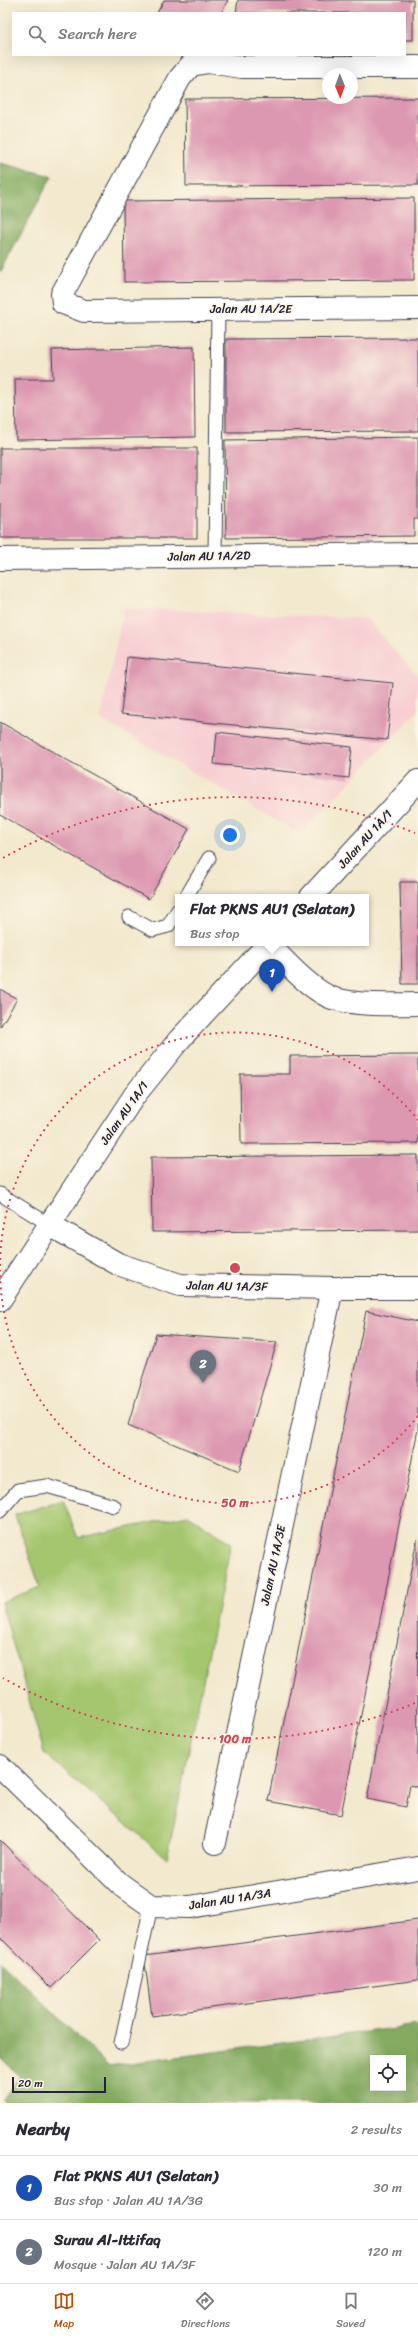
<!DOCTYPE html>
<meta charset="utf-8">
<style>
:root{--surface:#fff;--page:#f2f2f3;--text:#2b2b33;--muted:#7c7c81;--line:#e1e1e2;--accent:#b45309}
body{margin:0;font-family:Sriracha,sans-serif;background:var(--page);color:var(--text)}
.controls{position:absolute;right:12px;bottom:12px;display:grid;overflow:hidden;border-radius:0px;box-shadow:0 4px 16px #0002}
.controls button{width:36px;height:36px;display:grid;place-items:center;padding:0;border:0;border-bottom:1px solid var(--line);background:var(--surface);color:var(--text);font:20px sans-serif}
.compass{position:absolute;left:322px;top:68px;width:36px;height:36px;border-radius:50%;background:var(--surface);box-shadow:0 4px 16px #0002;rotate:179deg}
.scale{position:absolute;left:12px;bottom:10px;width:94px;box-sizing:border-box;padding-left:4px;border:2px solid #22223b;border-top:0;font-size:11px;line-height:14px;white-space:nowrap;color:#22223b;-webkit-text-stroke:3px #fcf5e5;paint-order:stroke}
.you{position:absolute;left:230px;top:835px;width:14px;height:14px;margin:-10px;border:3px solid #fff;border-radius:50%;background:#1a73e8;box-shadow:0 0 0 6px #1a73e833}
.badge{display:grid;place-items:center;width:26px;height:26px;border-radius:50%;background:var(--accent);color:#fff;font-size:13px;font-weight:700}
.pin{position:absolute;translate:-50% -33px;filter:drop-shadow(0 1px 2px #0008)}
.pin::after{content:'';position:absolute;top:21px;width:14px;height:12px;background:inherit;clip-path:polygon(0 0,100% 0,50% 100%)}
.popup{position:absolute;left:175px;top:894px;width:194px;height:52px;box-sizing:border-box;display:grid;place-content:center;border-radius:0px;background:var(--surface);filter:drop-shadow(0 1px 3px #0005);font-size:13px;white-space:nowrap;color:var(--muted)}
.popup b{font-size:15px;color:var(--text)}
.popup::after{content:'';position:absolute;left:50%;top:100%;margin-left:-8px;border:8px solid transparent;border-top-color:var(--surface)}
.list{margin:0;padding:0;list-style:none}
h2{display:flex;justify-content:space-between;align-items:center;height:52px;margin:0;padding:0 16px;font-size:17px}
h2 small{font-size:13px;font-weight:400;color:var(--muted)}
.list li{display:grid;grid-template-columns:26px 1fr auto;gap:12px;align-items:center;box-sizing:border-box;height:64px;padding:0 16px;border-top:1px solid var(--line)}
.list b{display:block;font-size:15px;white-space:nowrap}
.list p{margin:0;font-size:13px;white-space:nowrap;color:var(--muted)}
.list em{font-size:13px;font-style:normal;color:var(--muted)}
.icon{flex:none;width:22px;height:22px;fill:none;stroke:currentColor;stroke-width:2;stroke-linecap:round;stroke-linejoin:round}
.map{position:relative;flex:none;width:418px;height:2103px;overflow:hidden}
.search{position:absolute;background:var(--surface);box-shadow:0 4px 16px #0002;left:12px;right:12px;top:12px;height:44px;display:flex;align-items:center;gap:10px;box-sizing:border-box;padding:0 14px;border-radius:0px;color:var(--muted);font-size:15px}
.sheet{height:180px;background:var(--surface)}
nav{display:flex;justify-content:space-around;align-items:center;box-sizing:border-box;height:56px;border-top:1px solid var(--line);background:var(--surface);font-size:11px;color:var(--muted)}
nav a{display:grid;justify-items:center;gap:2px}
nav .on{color:var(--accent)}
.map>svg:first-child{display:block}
.built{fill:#f7cfd3}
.green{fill:#a5c66e;stroke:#647454}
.forest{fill:#84ab61;stroke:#53664e;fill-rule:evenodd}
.building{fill:#dd98b1}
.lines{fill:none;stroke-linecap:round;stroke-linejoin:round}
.service-casing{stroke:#414051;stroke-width:15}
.minor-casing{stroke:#414051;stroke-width:24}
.tertiary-casing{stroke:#414051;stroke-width:24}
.service{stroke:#fff;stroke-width:13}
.minor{stroke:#fff;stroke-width:22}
.tertiary{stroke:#fff;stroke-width:22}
.ring{fill:none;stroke:#d1495b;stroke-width:2;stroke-dasharray:2 4}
.labels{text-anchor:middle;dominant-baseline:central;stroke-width:3.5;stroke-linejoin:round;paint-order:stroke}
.street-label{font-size:12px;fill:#22223b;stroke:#fcf5e5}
.centre{fill:#d1495b;stroke:#fcf5e5;stroke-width:2}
.ring-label{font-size:12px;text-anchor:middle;font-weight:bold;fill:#d1495b;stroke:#fcf5e5;stroke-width:3.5;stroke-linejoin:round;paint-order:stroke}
</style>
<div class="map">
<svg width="418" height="2103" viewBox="0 0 418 2103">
<rect width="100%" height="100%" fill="#fcf5e5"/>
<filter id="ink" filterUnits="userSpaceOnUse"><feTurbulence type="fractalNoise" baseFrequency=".025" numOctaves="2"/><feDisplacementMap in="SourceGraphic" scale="8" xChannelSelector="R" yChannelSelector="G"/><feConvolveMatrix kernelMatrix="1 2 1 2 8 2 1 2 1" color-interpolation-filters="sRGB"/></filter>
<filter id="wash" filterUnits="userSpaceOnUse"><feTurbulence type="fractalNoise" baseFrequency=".012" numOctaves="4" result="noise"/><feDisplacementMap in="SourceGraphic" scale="16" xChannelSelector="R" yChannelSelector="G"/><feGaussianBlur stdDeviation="0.9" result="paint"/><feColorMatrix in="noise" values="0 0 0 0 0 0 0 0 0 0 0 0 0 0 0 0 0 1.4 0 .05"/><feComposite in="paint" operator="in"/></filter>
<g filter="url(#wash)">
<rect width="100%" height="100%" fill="#f2e9ce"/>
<!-- built -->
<path class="built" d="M124 608 367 619 418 677V711L300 834 100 719Z"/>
<!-- green -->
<path class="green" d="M63 1500 78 1538 188 1515 231 1543 167 1859 44 1753 1 1602 40 1587 15 1515Z"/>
<!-- forest -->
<path class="forest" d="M0 163 52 176 0 273Z
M0 1961 108 2066 418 2025V2103H5L3 2100 20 2076 0 2057ZM373 2058H403V2088H373Z"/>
<g id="blocks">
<!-- building -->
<path class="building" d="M164 0H228L221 13H157Z
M238 0H413V40H405V13H236Z
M418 98V185L186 186 185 99Z
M414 198V280L124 282 123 201Z
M418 338V431L226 432V339Z
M194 347 195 437 16 440 15 379H53L52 350Z
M418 437V519H414V536L226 538 225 440Z
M0 448H197V538H0Z
M127 657 393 683 387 740 121 714Z
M0 722 189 829 149 899 0 815Z
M217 732 352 747 349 778 214 764Z
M400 882H418V984H402Z
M0 989 17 999 0 1027Z
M418 1055V1143L241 1144 240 1074H290V1056Z
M418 1155V1230L152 1232 151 1157Z
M366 1311 418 1322V1429L341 1815 268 1801Z
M156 1334 277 1342 239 1471 128 1425Z
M417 1539 418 1787 410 1785 406 1807 367 1799Z
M0 1840 99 1940 51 1988 0 1937Z
M418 1920V1980L152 2016 144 1956Z"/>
</g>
</g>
<g filter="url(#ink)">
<use href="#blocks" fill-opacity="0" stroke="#414051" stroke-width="1"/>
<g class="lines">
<defs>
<path id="service" d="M215 556 218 310
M186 897 209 858
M129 917 153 930 168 926 178 910
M0 1194 50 1225
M0 1511 18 1490 47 1486 114 1506
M121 2043 151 1906"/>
<path id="minor" d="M418 67H242L208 62 191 65 180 78 62 294 63 303 84 311 418 308
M0 559 418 554
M268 944C284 960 313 993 335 999 361 1006 391 1004 418 1004
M50 1225 118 1264 180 1285 332 1288H418
M0 1766 120 1884 151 1906 190 1907 418 1868
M215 1843 332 1288"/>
<path id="tertiary" d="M311 897 418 781
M0 1300 134 1096 179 1040 269 943"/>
</defs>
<!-- service casing -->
<use href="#service" class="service-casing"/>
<!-- minor casing -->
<use href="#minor" class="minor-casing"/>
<!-- tertiary casing -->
<use href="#tertiary" class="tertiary-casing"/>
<!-- service -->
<use href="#service" class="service"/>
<!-- minor -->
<use href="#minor" class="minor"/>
<!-- tertiary -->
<use href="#tertiary" class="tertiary"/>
</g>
</g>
<!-- distance rings -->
<g class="ring">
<path d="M418 1416A235 235 0 0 1 0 1270M0 1266A235 235 0 0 1 418 1120"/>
<path d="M415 1703A471 471 0 0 1 3 1678M3 858A471 471 0 0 1 415 833"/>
</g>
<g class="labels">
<!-- street labels -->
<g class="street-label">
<text x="251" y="309">Jalan AU 1A/2E</text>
<text transform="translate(209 556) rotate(-1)">Jalan AU 1A/2D</text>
<text transform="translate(365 839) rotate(-48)">Jalan AU 1A/1</text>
<text transform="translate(124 1113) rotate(-55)">Jalan AU 1A/1</text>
<text transform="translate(227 1286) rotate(1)">Jalan AU 1A/3F</text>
<text transform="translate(273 1565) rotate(-78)">Jalan AU 1A/3E</text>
<text transform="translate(230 1899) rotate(-9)">Jalan AU 1A/3A</text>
</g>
</g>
<circle cx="235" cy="1268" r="6" class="centre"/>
<g class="ring-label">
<text x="235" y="1507">50 m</text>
<text x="235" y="1743">100 m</text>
</g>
</svg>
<div class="controls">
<button><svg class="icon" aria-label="locate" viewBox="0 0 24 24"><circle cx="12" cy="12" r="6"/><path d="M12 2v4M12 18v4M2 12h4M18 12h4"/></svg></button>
</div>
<svg class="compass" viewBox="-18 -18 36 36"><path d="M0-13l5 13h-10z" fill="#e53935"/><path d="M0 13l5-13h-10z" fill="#7c7c81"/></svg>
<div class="scale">20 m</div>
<div class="you"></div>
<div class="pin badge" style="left:272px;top:992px;background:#1a4fb4">1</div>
<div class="popup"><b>Flat PKNS AU1 (Selatan)</b>Bus stop</div>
<div class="pin badge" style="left:203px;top:1383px;background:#6b7280">2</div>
<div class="search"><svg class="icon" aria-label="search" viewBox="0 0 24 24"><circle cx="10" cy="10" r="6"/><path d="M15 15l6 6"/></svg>Search here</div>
</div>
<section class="sheet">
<h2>Nearby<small>2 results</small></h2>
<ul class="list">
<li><span class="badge" style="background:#1a4fb4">1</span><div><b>Flat PKNS AU1 (Selatan)</b><p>Bus stop · Jalan AU 1A/3G</p></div><em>30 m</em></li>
<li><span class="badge" style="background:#6b7280">2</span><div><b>Surau Al-Ittifaq</b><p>Mosque · Jalan AU 1A/3F</p></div><em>120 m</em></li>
</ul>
</section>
<nav>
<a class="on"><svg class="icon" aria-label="map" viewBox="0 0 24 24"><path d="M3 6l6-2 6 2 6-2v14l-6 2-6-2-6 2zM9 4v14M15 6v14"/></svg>Map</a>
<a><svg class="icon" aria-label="directions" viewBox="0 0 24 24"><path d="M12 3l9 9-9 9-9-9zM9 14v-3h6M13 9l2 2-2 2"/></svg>Directions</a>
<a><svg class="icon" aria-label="saved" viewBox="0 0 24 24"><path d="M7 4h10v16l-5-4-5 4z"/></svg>Saved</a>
</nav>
